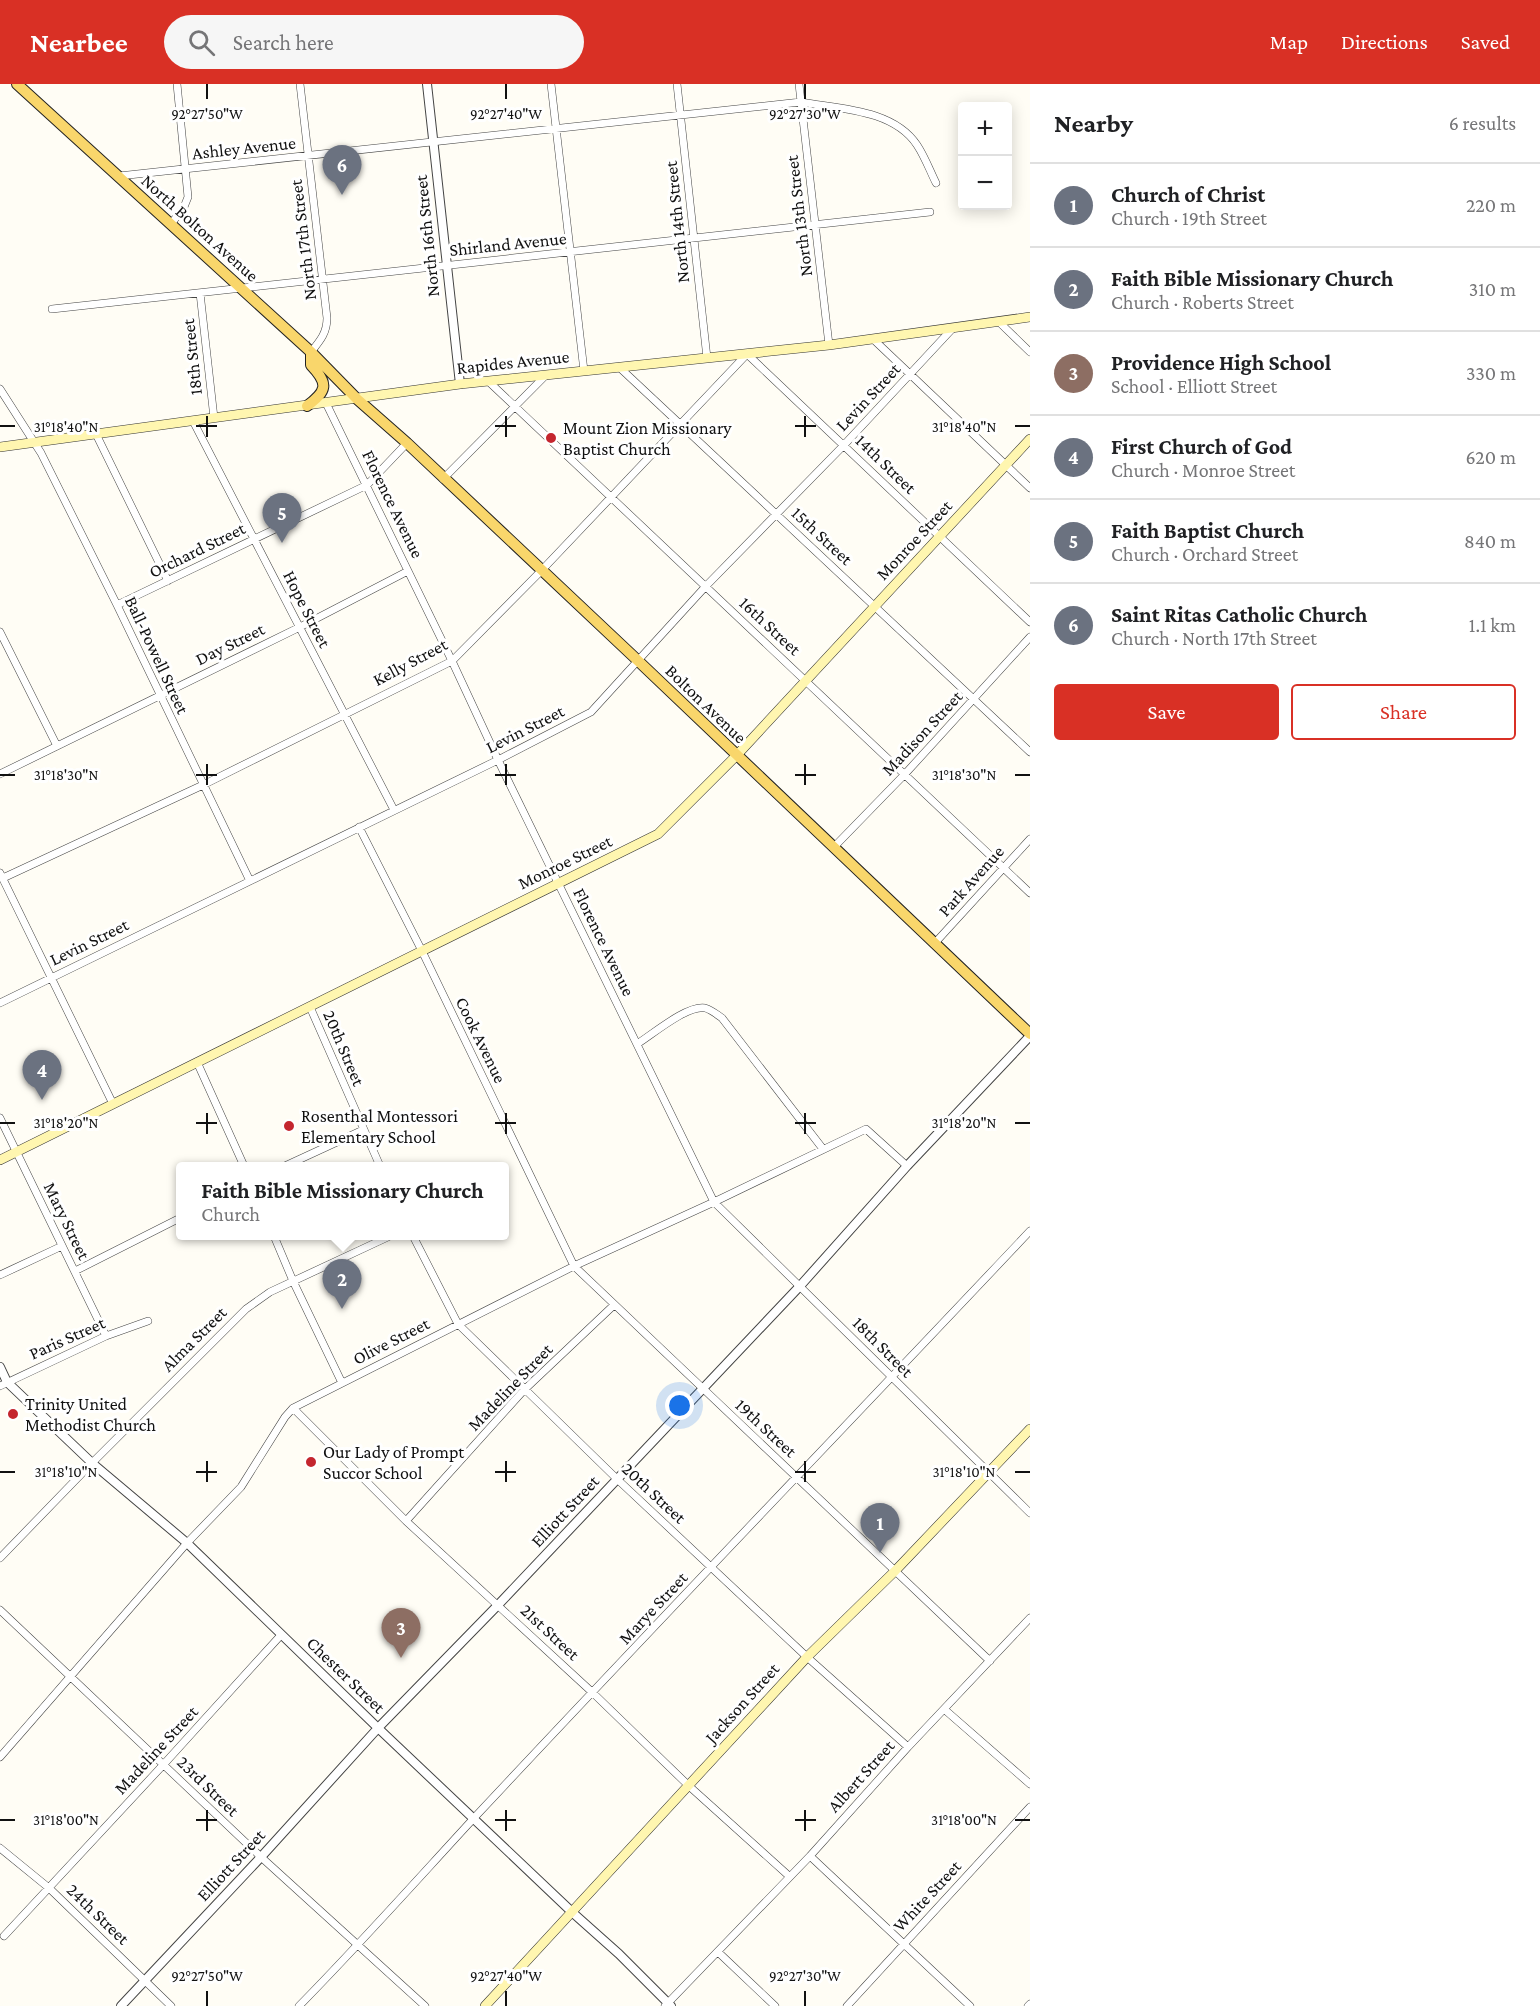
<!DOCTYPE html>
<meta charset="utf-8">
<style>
:root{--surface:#fff;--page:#f6f6f6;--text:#202124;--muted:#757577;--line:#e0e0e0;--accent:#d93025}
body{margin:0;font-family:"Crimson Pro",serif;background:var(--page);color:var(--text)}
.controls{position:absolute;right:18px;top:18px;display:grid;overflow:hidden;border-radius:6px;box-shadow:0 3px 15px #0003}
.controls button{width:54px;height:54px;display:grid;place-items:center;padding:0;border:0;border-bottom:2px solid var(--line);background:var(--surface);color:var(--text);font:30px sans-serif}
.you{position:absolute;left:680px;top:1322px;width:21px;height:21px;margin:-15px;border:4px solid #fff;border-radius:50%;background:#1a73e8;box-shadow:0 0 0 9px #1a73e833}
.badge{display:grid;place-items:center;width:39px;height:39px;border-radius:50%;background:var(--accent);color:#fff;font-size:20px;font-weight:700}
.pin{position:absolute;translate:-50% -50px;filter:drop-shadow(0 2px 3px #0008)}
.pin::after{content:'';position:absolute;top:32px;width:21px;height:18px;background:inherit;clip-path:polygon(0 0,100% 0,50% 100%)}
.popup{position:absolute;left:176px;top:1078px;width:333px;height:78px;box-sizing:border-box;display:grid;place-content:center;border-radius:6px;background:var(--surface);filter:drop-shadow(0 2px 4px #0005);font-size:20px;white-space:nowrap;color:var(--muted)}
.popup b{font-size:22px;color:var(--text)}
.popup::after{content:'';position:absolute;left:50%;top:100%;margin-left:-12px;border:12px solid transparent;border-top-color:var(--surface)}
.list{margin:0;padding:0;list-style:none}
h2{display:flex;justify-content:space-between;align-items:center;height:78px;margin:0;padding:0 24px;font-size:26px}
h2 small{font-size:20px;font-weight:400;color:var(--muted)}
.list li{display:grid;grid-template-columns:39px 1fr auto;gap:18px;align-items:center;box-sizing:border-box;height:84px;padding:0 24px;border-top:2px solid var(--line)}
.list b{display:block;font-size:22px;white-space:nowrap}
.list p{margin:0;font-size:20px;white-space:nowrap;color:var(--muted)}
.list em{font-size:20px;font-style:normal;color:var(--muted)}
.actions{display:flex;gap:12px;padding:18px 24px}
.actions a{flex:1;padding:14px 0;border:2px solid var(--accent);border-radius:6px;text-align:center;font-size:21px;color:var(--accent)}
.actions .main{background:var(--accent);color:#fff}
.icon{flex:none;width:33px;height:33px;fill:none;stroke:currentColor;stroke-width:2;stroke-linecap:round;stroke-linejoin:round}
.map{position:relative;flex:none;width:1030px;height:1922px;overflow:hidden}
header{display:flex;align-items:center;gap:36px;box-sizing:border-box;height:84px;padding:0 30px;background:var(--accent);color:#fff}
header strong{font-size:28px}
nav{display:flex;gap:33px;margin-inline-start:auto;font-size:21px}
.search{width:420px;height:54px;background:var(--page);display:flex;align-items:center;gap:15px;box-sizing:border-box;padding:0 21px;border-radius:33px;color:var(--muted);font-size:22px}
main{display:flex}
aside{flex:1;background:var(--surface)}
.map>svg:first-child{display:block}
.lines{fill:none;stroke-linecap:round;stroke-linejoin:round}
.minor-casing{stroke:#444;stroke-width:8}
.tertiary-casing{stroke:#444;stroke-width:10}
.secondary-casing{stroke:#333;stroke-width:10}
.primary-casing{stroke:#222;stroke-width:12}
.minor{stroke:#fff;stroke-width:7}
.tertiary{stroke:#fff;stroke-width:8}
.secondary{stroke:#fff6b0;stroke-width:9}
.primary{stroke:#f9d66b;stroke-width:10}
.ticks{fill:none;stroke:#111;stroke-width:2}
.poi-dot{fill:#c4262e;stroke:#fff;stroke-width:2}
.labels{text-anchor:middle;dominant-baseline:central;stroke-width:6;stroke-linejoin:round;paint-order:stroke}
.street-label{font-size:18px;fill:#111;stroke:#fff}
.poi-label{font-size:18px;fill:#111;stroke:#fff;text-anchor:start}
.ticks-label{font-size:15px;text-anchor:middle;fill:#111;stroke:#fff;stroke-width:6;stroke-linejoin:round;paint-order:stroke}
</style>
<header>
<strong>Nearbee</strong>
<div class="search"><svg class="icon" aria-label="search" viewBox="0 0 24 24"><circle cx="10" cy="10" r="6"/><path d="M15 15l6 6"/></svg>Search here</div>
<nav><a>Map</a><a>Directions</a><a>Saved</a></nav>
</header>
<main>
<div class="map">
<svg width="1030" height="1922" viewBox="0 0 1030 1922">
<rect width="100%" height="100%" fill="#fffdf5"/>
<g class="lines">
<defs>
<path id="minor" d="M300 0 327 234C327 249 320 257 311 268
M551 0 584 287
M677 0 707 274
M799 0 829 261
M119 92 801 18C839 25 893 25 917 61 925 73 930 87 936 99
M171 140 184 123 188 113 177 0
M200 209 214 334
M52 225 930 128
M999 238 1030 268
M873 255 1030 404
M619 283 1030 668
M488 297 1030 809
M0 305 41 369 117 521 250 797
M326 319 452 577 498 676 714 1118 1030 1429
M193 337 394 726
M96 350 168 497
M443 395 546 291
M117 521 367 401 407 359
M0 548 57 662
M0 690 300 543 408 487
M359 743 422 867 574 1182 990 1577
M834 763 905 690 1030 553
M0 789 113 1020
M3 794 203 701 452 577 542 486 747 270 1030 538
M934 860 1030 755
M0 919 498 676 591 628 706 502 844 361 952 245
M310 923 380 1082
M637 960C653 950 687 921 705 924 712 926 716 930 722 934L823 1065
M197 978 244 1082
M0 1034 106 1252
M285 1082 363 1046
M274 1152 293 1197 342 1299
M413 1152 458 1240 617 1395 807 1573 908 1663
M75 1187 180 1134
M0 1191 62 1162
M0 1302 106 1252 148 1237
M293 1324 406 1437 593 1609 689 1702 789 1792
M406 1437 524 1306 614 1221
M0 1474 92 1379 246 1225 270 1208 390 1152
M0 1526 261 1773 425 1922
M944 1625 1030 1700
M0 1673 187 1459 241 1403 285 1333 293 1324 574 1182 714 1118 866 1045 907 1082
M0 1764 49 1804 171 1922
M810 1772 970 1922
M4 1852 164 1680 281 1551
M718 1868 775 1922
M299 1922C359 1861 416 1797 474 1734 658 1537 845 1343 1030 1147
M665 1922 810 1772 908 1663 1030 1534
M847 1922 1030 1723
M1028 1922 1030 1920"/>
<path id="tertiary" d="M427 0 460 300
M0 1283 7 1298 92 1379 187 1459 378 1644 573 1829 619 1870 671 1922
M121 1922 261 1773 378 1644 498 1521 800 1202 907 1082 1030 952"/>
<path id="secondary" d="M0 363 460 300 829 261 1030 233
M0 1076 658 750 736 672 1030 355
M485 1922 807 1573 895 1487 1030 1345"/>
<path id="primary" d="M17 0 311 268 357 315 407 359 633 572 1030 950
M307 322C327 307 329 300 311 281V268"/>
</defs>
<!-- minor casing -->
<use href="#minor" class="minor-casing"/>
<!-- tertiary casing -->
<use href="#tertiary" class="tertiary-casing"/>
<!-- secondary casing -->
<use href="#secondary" class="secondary-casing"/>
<!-- primary casing -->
<use href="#primary" class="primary-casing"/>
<!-- minor -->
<use href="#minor" class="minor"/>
<!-- tertiary -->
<use href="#tertiary" class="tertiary"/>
<!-- secondary -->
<use href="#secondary" class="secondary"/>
<!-- primary -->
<use href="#primary" class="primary"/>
</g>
<!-- ticks -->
<path class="ticks" d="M207 0V15M506 0V15M805 0V15M207 332V353M506 332V353M805 332V353M0 342H15M196 342H217M495 342H516M795 342H816M1015 342H1030M207 680V701M506 680V701M805 680V701M0 691H15M196 691H217M495 691H516M795 691H816M1015 691H1030M207 1029V1050M506 1029V1050M805 1029V1050M0 1039H15M196 1039H217M495 1039H516M795 1039H816M1015 1039H1030M207 1377V1398M506 1377V1398M805 1377V1398M0 1388H15M196 1388H217M495 1388H516M795 1388H816M1015 1388H1030M207 1726V1747M506 1726V1747M805 1726V1747M0 1736H15M196 1736H217M495 1736H516M795 1736H816M1015 1736H1030M207 1907V1922M506 1907V1922M805 1907V1922"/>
<!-- markers -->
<g class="poi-dot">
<circle cx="551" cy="354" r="6"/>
<circle cx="289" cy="1042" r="6"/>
<circle cx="13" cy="1330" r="6"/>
<circle cx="311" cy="1378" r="6"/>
</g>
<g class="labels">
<!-- street labels -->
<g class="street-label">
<text transform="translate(244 64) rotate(-6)">Ashley Avenue</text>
<text transform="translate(799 132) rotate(-97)">North 13th Street</text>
<text transform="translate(677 138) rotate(-96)">North 14th Street</text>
<text transform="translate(200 144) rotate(42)">North Bolton Avenue</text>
<text transform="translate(427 152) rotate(-96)">North 16th Street</text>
<text transform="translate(303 156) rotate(-97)">North 17th Street</text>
<text transform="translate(508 160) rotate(-6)">Shirland Avenue</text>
<text transform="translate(192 273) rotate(-96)">18th Street</text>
<text transform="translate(513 278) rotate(-6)">Rapides Avenue</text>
<text transform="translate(868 313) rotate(-47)">Levin Street</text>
<text transform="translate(886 380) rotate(44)">14th Street</text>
<text transform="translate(393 420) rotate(64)">Florence Avenue</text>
<text transform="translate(822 452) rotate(43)">15th Street</text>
<text transform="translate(914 456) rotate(-47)">Monroe Street</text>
<text transform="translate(197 466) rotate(-26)">Orchard Street</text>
<text transform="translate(307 525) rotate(63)">Hope Street</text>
<text transform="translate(770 542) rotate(43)">16th Street</text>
<text transform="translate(230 560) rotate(-26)">Day Street</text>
<text transform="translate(157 571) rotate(65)">Ball-Powell Street</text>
<text transform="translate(410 578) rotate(-28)">Kelly Street</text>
<text transform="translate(706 620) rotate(44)">Bolton Avenue</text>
<text transform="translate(525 645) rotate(-27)">Levin Street</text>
<text transform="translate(922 649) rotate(-47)">Madison Street</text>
<text transform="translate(565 778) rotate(-26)">Monroe Street</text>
<text transform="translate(971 797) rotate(-48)">Park Avenue</text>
<text transform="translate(89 858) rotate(-26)">Levin Street</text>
<text transform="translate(604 858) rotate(64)">Florence Avenue</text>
<text transform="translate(481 956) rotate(64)">Cook Avenue</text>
<text transform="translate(344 964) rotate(67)">20th Street</text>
<text transform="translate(67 1137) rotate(64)">Mary Street</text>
<text transform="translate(67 1254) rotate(-24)">Paris Street</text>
<text transform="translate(194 1255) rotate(-45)">Alma Street</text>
<text transform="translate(391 1257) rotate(-27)">Olive Street</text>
<text transform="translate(883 1263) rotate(45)">18th Street</text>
<text transform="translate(510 1303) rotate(-46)">Madeline Street</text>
<text transform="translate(766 1344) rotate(43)">19th Street</text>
<text transform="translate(654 1409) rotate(43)">20th Street</text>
<text transform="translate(565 1427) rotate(-47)">Elliott Street</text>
<text transform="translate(653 1524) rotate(-47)">Marye Street</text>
<text transform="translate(550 1548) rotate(43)">21st Street</text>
<text transform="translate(346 1591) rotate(44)">Chester Street</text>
<text transform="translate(742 1619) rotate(-48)">Jackson Street</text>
<text transform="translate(156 1666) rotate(-47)">Madeline Street</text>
<text transform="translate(861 1692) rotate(-48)">Albert Street</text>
<text transform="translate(208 1702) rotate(44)">23rd Street</text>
<text transform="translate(231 1781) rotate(-47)">Elliott Street</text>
<text transform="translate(927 1812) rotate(-47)">White Street</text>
<text transform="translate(98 1830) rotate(44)">24th Street</text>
</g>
<!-- poi labels -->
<g class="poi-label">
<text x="563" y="344">Mount Zion Missionary<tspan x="563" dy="21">Baptist Church</tspan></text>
<text x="301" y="1032">Rosenthal Montessori<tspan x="301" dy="21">Elementary School</tspan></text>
<text x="25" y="1320">Trinity United<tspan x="25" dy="21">Methodist Church</tspan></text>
<text x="323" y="1368">Our Lady of Prompt<tspan x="323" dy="21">Succor School</tspan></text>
</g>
</g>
<g class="ticks-label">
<text x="207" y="35">92°27'50"W</text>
<text x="506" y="35">92°27'40"W</text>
<text x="805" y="35">92°27'30"W</text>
<text x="66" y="348">31°18'40"N</text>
<text x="964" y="348">31°18'40"N</text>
<text x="66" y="696">31°18'30"N</text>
<text x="964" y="696">31°18'30"N</text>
<text x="66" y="1044">31°18'20"N</text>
<text x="964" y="1044">31°18'20"N</text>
<text x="66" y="1393">31°18'10"N</text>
<text x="964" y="1393">31°18'10"N</text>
<text x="66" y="1741">31°18'00"N</text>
<text x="964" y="1741">31°18'00"N</text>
<text x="207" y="1897">92°27'50"W</text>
<text x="506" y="1897">92°27'40"W</text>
<text x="805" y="1897">92°27'30"W</text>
</g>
</svg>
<div class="controls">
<button>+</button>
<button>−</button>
</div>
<div class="you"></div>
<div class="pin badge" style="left:880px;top:1469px;background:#6b7280">1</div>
<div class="pin badge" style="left:342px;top:1225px;background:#6b7280">2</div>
<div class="popup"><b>Faith Bible Missionary Church</b>Church</div>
<div class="pin badge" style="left:401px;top:1574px;background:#8d6e63">3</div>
<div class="pin badge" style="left:42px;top:1016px;background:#6b7280">4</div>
<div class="pin badge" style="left:282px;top:459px;background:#6b7280">5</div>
<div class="pin badge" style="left:342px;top:111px;background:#6b7280">6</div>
</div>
<aside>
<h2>Nearby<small>6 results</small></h2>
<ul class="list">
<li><span class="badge" style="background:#6b7280">1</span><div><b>Church of Christ</b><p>Church · 19th Street</p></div><em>220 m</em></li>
<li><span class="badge" style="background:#6b7280">2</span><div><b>Faith Bible Missionary Church</b><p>Church · Roberts Street</p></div><em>310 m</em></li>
<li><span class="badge" style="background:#8d6e63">3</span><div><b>Providence High School</b><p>School · Elliott Street</p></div><em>330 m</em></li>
<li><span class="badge" style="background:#6b7280">4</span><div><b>First Church of God</b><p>Church · Monroe Street</p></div><em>620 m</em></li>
<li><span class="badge" style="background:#6b7280">5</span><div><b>Faith Baptist Church</b><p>Church · Orchard Street</p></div><em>840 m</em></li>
<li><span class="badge" style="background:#6b7280">6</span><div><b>Saint Ritas Catholic Church</b><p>Church · North 17th Street</p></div><em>1.1 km</em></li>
</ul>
<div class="actions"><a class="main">Save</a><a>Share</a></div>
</aside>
</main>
